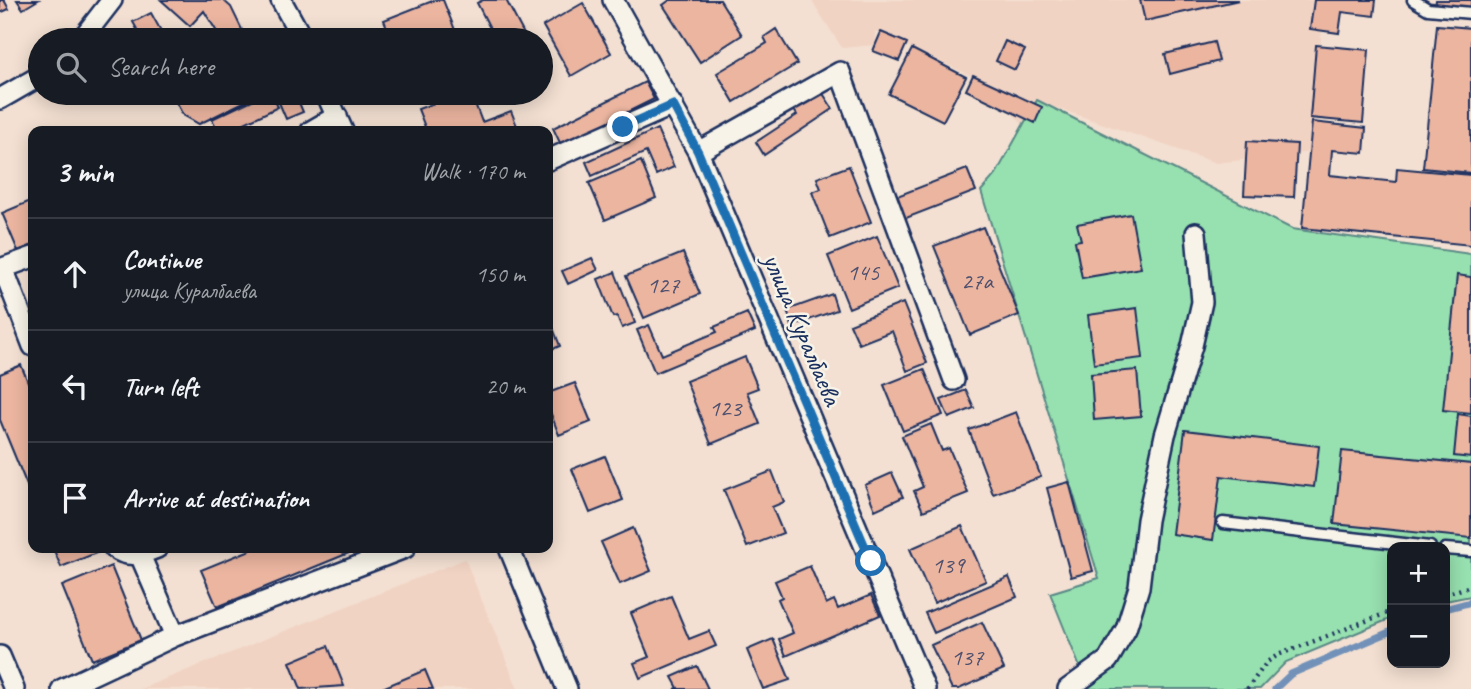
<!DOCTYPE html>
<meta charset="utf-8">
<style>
:root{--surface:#171b24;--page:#242831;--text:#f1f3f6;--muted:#9ea1a6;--line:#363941}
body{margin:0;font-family:Caveat,sans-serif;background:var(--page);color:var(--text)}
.controls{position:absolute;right:21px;bottom:21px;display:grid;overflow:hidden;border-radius:14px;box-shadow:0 4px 18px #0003}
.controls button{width:63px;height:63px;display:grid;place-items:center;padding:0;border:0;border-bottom:2px solid var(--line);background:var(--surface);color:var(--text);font:35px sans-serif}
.stop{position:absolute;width:21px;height:21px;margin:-16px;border:5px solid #1f6fb2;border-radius:50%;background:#fff}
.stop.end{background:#1f6fb2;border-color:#fff;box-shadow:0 2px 7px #0008}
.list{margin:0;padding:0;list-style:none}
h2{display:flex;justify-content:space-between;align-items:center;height:91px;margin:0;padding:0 28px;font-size:30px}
h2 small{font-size:23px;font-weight:400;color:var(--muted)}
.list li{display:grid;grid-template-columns:46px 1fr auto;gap:21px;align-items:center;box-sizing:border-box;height:112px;padding:0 28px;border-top:2px solid var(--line)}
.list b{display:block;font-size:26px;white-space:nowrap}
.list p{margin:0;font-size:23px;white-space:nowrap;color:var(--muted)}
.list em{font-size:23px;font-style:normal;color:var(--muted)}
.icon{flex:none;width:38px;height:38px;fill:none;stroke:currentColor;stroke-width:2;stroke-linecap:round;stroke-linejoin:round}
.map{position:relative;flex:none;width:1471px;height:689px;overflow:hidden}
.search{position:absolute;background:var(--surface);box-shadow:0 4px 18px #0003;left:28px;top:28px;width:525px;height:77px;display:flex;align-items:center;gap:18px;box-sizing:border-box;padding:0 24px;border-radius:38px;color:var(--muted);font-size:26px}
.panel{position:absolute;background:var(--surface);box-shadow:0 4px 18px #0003;left:28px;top:126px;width:525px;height:427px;border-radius:14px}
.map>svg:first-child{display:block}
.built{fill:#f1d3c3}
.green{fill:#97e0af;stroke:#598886;stroke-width:2}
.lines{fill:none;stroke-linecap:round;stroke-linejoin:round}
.stream{stroke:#7291b9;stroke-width:7}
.building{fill:#ebb5a0;stroke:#1b2f5e;stroke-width:2}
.lane-casing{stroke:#1b2f5e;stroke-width:15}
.street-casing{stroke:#1b2f5e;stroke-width:24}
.path{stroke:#1b2f5e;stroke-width:4.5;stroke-dasharray:2 5;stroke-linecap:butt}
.lane{stroke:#f7f3e8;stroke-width:10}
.street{stroke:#f7f3e8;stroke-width:19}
.route{stroke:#1f6fb2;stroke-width:9}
.labels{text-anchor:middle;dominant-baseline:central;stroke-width:5;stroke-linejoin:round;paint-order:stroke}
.number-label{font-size:24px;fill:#4f506e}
.street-label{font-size:28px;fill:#1b2f5e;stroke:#f7f3e8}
</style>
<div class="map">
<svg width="1471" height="689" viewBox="0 0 1471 689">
<rect width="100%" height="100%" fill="#f3e0d2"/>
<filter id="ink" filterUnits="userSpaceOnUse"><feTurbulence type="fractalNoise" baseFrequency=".0143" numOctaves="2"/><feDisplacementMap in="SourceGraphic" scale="14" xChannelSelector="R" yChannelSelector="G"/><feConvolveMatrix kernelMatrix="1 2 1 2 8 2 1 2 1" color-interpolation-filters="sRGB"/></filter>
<g filter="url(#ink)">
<!-- built -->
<path class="built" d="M811 0H1324L1312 152 1216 163 1037 101 1023 125 984 82 875 31 876 45 842 48Z
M465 559 518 689H140Z"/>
<!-- green -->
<path class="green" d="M1037 100 1292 229 1471 254V596L1445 601V547H1392V618L1286 662 1260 689H1064L1085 680 1050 593 1099 578 981 191 996 174Z"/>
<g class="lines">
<!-- stream -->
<path class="stream" d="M1445 609 1471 602
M1275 689 1291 674 1392 631"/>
</g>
<!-- building -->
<path class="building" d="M0 0H4L9 9 0 13Z
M17 0H38L23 9Z
M161 0H223L231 7 247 40H222L204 11 190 26Z
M435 0H443L459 40H392L384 20Z
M483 0H506L527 40H496L477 3Z
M670 0H720L742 35 700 62 663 5Z
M1140 0H1239L1145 21Z
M1314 0H1376L1374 16 1342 12 1339 33 1310 29Z
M1436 0H1471V10L1435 6Z
M583 3 611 53 571 76 543 26Z
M151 13 166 40H143L133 22Z
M1437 25 1471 28V173L1423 168Z
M776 29 797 64 734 102 717 73 767 43 764 37Z
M881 32 907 43 899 61 873 51Z
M1005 41 1025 50 1015 70 996 61Z
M1214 42 1219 61 1170 74 1165 54Z
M1316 45 1369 50 1363 123 1310 118Z
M912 49 966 77 943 121 889 94Z
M973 75 1042 107 1035 123 966 90Z
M645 82 654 99 561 145 553 128Z
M822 92 833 109 764 155 756 142 797 115 794 110Z
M171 93 196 95 262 93 199 124 183 115Z
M267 93H271L278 107 228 131H218L212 119Z
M275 93H295L303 112 286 119Z
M462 93H471L482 122 511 111 519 131H420L425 127 418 109Z
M1312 122 1366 128 1364 153 1332 150 1330 175 1396 182 1397 168 1471 175V245L1302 228Z
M657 129 674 167 656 175 646 152 592 176 586 162Z
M1247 141 1297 144 1294 197 1244 195Z
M641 161 656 198 605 220 589 183Z
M849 166 871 222 830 238 812 192 821 189 817 178Z
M967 169 976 191 901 220 892 198Z
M33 200V245L18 251 2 213Z
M1131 214 1141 268 1082 278 1075 241 1081 240 1077 224Z
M983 227 1019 315 970 335 934 246Z
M877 236 898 288 849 308 828 256Z
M683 253 700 294 644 318 626 276Z
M592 258 598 270 568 284 562 271Z
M615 272 635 323 622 328 617 316 613 317 598 279Z
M1457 275 1471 277V413L1443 410Z
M832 294 837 310 792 326 787 310Z
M903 303 927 363 907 371 892 331 859 344 850 324Z
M1137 308 1143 358 1094 364 1088 315Z
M747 313 755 331 655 373 637 330 649 325 662 355 717 332 714 327Z
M548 315 560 346 548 351Z
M745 357 758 388 747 392 760 424 711 444 686 381Z
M21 365 33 394V500L0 420V374Z
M924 369 943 415 903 431 884 385Z
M1137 370 1141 416 1094 420 1091 374Z
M575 383 591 422 559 435 548 406V393Z
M966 390 974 408 949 418 941 400Z
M1016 412 1041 477 993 494 969 430Z
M1458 414 1471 416V458L1454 456Z
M931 424 942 451 949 448 968 493 923 511 914 491 923 487 902 436Z
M1185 430 1319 446 1314 487 1221 476 1213 540 1172 534Z
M1342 451 1471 464V538L1334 524Z
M605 456 623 500 590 513 572 469Z
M772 471 784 502 772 507 783 533 747 547 724 490Z
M892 473 903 497 875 510 865 485Z
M1069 482 1093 571 1071 577 1047 488Z
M962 526 986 581 934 603 910 549Z
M633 528 651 571 620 584 601 542Z
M53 548H97L99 552 61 567Z
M255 548H361L217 607 201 570Z
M111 566 141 640 92 660 62 586Z
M810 566 826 604 834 600 838 609 871 595 880 615 786 656 779 639 793 633 778 599 782 597 775 581Z
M1009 577 1017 597 934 633 925 613Z
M671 596 689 639 709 631 716 646 640 678 634 663 649 657 631 613Z
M982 622 1004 669 959 689H952L931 645Z
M773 639 790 680 763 689 747 650Z
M328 646 344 686 301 689 290 662Z
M697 666 708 689H675L678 688 672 677Z
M425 670 433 689H380Z"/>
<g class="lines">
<defs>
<path id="lane" d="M1413 0 1428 9 1471 13
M1223 523 1430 547
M1445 549 1471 551"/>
<path id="street" d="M281 0 303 40
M613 0 698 152 925 689
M81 40 112 0
M326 93 343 131
M0 99 40 76
M311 131 337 116
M698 152 840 72 954 380
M548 160 673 105
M3 268 33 346
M0 269 33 257
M114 548C129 559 142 554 157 548
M509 548 567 689
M140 555 175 636
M0 656 14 689
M62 689 175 636 405 548
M1068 689 1108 660 1126 629 1139 587 1147 520 1165 435 1192 346 1202 302 1196 233"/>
</defs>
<!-- lane casing -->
<use href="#lane" class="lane-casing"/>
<!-- street casing -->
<use href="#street" class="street-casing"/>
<!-- path -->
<path class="path" d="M1445 594 1471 586
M1247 689 1267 662 1278 655 1392 611"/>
<!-- lane -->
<use href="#lane" class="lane"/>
<!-- street -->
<use href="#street" class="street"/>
</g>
</g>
<g class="lines" filter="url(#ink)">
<!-- route -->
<path class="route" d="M623 127 673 105 698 152 871 561"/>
</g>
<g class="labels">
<!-- number labels -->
<g class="number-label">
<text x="863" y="272">145</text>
<text x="977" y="281">27а</text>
<text x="663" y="285">127</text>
<text x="725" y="408">123</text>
<text x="948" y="565">139</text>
<text x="967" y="657">137</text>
</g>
<!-- street labels -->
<g class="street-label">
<text transform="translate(803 329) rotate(67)">улица Куралбаева</text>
</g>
</g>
</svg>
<div class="controls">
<button>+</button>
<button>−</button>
</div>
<div class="stop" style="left:871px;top:561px"></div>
<div class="stop end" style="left:623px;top:127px"></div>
<div class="search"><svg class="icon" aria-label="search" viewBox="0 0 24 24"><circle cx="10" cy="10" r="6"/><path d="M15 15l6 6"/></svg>Search here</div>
<section class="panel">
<h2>3 min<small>Walk · 170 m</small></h2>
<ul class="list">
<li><svg class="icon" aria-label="ahead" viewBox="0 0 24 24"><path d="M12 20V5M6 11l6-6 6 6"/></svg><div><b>Continue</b><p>улица Куралбаева</p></div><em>150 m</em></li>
<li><svg class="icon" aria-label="left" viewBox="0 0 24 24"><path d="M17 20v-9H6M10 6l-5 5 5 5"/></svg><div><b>Turn left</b></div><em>20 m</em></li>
<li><svg class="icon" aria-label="arrive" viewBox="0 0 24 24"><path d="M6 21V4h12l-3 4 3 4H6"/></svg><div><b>Arrive at destination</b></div></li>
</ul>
</section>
</div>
